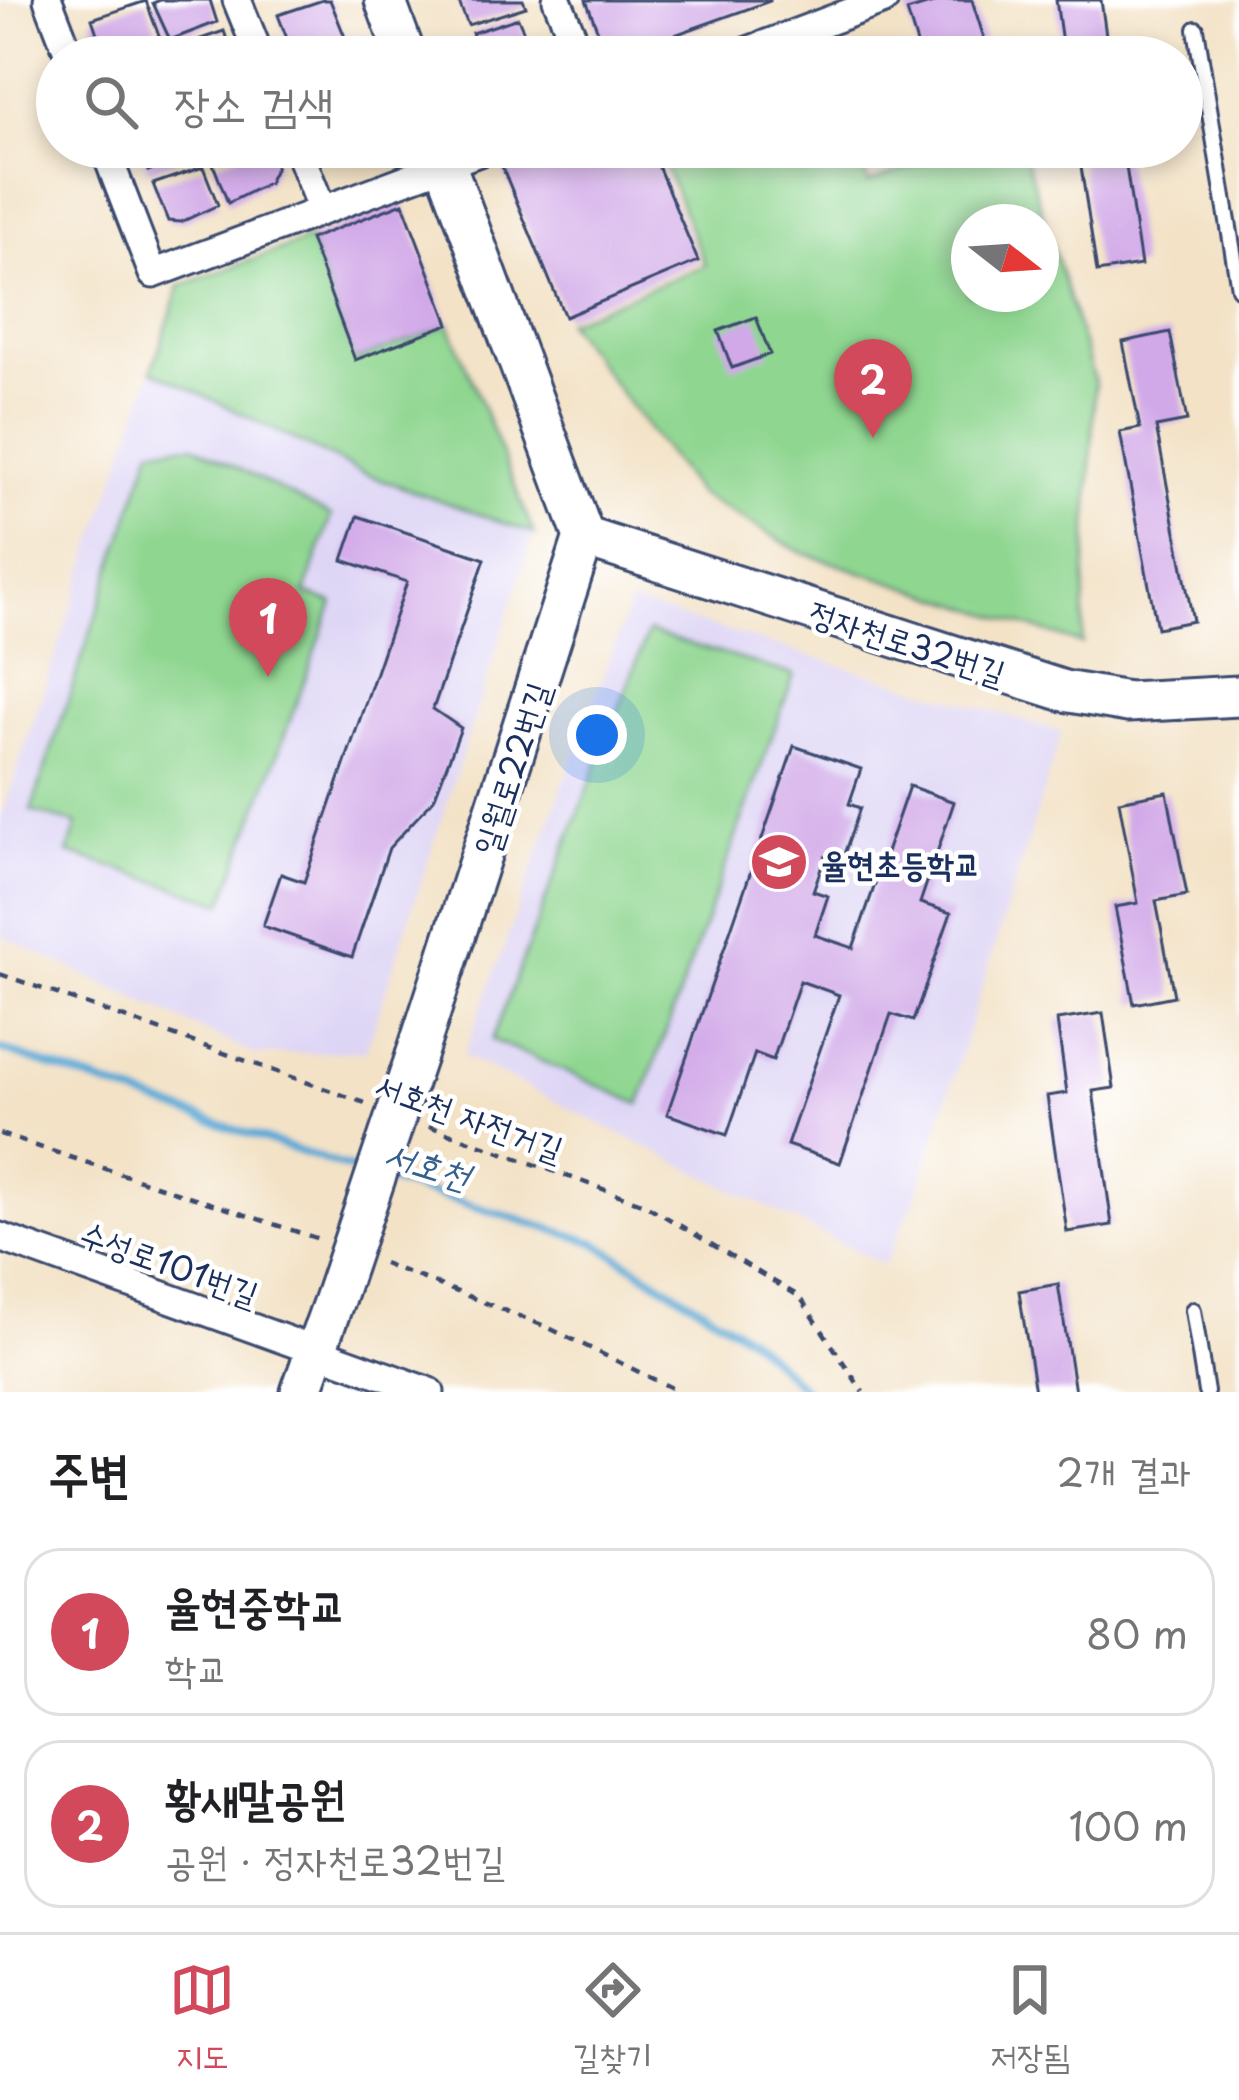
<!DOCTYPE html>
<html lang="ko">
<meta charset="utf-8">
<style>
:root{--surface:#fff;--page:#f6f6f6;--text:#202124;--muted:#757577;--line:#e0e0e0;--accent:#d1495b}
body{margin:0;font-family:"Playpen Sans","Poor Story",sans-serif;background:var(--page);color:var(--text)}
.compass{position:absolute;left:951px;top:204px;width:108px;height:108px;border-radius:50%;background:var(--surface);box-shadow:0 6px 18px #0003;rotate:107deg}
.you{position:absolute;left:597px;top:735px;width:42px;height:42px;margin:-30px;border:9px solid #fff;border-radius:50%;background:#1a73e8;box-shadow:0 0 0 18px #1a73e833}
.badge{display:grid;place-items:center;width:78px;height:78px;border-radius:50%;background:var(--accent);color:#fff;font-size:39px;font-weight:700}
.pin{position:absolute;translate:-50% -99px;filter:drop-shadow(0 3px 6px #0008)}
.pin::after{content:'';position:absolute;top:63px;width:42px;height:36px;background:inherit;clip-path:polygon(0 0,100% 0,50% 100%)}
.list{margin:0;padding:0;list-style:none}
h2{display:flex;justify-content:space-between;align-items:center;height:156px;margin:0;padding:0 48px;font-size:51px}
h2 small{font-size:39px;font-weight:400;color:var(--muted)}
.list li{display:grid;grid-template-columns:78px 1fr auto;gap:36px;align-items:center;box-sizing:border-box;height:168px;margin:0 24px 24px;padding:0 24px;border:3px solid var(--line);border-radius:36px}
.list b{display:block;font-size:45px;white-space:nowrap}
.list p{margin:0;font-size:39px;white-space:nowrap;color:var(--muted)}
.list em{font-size:39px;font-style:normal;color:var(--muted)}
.icon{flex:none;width:66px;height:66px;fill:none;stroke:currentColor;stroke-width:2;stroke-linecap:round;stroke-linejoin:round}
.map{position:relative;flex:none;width:1239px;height:1392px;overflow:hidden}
.search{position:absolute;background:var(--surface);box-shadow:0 6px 18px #0003;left:36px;right:36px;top:36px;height:132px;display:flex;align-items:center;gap:30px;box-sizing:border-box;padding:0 42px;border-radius:66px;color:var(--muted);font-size:45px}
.sheet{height:540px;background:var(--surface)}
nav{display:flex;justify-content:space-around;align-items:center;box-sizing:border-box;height:168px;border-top:3px solid var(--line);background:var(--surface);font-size:33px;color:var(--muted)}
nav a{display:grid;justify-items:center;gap:6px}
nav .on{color:var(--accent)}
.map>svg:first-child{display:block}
.built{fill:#ded5f5}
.green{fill:#8fd690;stroke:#558277;stroke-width:3;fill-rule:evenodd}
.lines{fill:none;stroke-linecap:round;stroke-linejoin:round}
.stream{stroke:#5ca9d5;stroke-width:8}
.building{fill:#d1a9e8}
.lane-casing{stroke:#3b4a6e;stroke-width:20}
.street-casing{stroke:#3b4a6e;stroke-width:33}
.secondary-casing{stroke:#3b4a6e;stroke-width:45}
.path{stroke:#3b4a6e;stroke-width:4.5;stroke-dasharray:9 9;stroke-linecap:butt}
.lane{stroke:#fff;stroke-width:14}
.street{stroke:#fff;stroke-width:27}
.secondary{stroke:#fff;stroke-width:39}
.secondary-bridge-casing{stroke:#3b4a6e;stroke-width:45;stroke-linecap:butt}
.secondary-bridge{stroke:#fff;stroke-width:39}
.labels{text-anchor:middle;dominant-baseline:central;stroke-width:9;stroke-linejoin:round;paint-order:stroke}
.street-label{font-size:33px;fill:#1b2f5e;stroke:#fff}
.poi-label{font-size:33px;font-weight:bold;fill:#1b2f5e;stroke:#fff;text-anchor:start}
.water-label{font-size:36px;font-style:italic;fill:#35608e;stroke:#fff}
</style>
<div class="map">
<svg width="1239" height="1392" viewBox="0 0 1239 1392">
<rect width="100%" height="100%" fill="#fff"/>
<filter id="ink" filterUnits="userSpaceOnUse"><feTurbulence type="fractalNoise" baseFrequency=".00833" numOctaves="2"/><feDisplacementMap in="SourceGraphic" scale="24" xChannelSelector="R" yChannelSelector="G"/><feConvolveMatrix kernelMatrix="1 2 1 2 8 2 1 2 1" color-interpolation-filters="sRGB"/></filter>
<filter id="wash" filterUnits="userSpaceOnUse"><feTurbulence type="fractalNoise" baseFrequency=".004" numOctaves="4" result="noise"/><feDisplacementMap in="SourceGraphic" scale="48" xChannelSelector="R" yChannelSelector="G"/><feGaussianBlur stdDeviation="2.7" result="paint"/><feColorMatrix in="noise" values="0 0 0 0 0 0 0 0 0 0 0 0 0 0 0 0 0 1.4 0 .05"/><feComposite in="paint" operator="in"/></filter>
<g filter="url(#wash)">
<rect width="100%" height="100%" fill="#f3e2c6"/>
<!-- built -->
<path class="built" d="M152 370 363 473 534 534 366 1051 256 1055 0 935V820Z
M630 602 1062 732 916 1197 884 1265 464 1056Z"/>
<!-- green -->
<path class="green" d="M657 147H855L868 183 968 147H1022L1095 383 1082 644 803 553 698 494 566 322 705 265ZM969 222H1041V294H969Z
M310 239 356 360 449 324 534 534 363 473 152 370 180 286Z
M193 445 331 516 305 593 333 603 223 903 68 853 77 824 31 811 152 448Z
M648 632 794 675 640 1104 492 1040Z"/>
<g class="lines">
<!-- stream -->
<path class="stream" d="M0 1049 366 1174
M386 1180 594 1242 750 1338 807 1392"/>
</g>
<g id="blocks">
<!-- building -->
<path class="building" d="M160 0H210L217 22 170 40 153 3Z
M323 0H330L353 57H294L278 15Z
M458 0H523L526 7 468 25Z
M586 0H770V1L616 56 605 50Z
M943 0H972L990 57H921L907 11Z
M1056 0H1101L1109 57H1064Z
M146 1 162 44 127 57H105L92 19Z
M518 18 534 57H481L472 33Z
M224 31 233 57H175L172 49Z
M140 147H202L203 151 148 171Z
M261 147H268L276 167 268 183 228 203 213 164Z
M541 147H650L698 261 565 317 501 164Z
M1078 147H1123L1141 265 1097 272Z
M203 167 218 205 181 222 168 221 153 184Z
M403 203 449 324 355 360 310 239Z
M756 317 770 354 732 368 718 331Z
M1170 332 1187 421 1156 427 1193 621 1157 628 1120 432 1140 428 1123 342Z
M358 516 485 559 433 709 461 728 434 799 389 848 352 957 263 926 281 874 304 882 407 582 343 560Z
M794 746 861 769 849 804 860 808 841 863 825 857 813 891 828 896 815 935 853 948 909 786 954 802 920 903 951 913 913 1021 891 1014 840 1163 787 1145 839 995 800 981 773 1060 755 1053 727 1135 667 1114Z
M1167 792 1187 895 1156 901 1174 996 1134 1004 1115 907 1138 903 1119 801Z
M1103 1013 1114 1088 1093 1091 1112 1225 1067 1232 1047 1096 1067 1093 1057 1020Z
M1058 1284 1075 1392H1035L1019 1291Z"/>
</g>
</g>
<g filter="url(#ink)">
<use href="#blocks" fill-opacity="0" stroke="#3b4a6e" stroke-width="3"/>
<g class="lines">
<defs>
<path id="lane" d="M1196 29 1239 288
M1193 1310 1206 1392"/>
<path id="street" d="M48 0 70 57
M237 0 260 57
M557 0 581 57
M732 57 884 0
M104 147 153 274 492 147
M297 147 322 210
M0 1237 430 1392"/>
<path id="secondary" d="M385 0 406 57
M584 537 1064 691 1128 702 1239 696
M416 1056 584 537 439 147
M301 1392 335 1297"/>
</defs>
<!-- lane casing -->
<use href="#lane" class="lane-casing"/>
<!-- street casing -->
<use href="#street" class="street-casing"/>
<!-- secondary casing -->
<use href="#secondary" class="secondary-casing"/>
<!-- path -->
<path class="path" d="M0 974 368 1104
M429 1126 644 1204 800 1297 863 1392
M0 1134 322 1240
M383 1263 547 1327 680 1392"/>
<!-- lane -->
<use href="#lane" class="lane"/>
<!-- street -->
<use href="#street" class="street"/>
<!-- secondary -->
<use href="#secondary" class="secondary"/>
<defs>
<path id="secondary-bridge" d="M335 1297 416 1056"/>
</defs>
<!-- secondary-bridge casing -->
<use href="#secondary-bridge" class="secondary-bridge-casing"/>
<!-- secondary-bridge -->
<use href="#secondary-bridge" class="secondary-bridge"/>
</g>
</g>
<!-- icons -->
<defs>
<symbol id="school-disc" viewBox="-11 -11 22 22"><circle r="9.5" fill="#d1495b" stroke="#fff"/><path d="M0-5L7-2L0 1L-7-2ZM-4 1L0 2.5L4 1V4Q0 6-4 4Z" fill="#fff"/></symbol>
</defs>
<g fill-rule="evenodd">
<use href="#school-disc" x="746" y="829" width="66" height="66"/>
</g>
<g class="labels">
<!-- street labels -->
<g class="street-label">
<text transform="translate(908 641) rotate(18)">정자천로32번길</text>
<text transform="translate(510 768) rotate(-72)">일월로22번길</text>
<text transform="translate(470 1115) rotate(20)">서호천 자전거길</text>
<text transform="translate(170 1262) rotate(20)">수성로101번길</text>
</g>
<!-- poi labels -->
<g class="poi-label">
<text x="821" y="862">율현초등학교</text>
</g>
<!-- water labels -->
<g class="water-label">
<text transform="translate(428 1163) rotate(17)">서호천</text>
</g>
</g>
</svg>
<svg class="compass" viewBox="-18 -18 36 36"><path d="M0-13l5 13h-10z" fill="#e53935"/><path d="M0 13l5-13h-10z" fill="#757577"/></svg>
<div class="you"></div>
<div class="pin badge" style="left:268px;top:677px">1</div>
<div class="pin badge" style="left:873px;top:438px">2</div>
<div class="search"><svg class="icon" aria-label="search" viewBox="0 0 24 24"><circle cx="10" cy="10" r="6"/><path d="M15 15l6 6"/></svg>장소 검색</div>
</div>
<section class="sheet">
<h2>주변<small>2개 결과</small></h2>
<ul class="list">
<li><span class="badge">1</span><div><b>율현중학교</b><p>학교</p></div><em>80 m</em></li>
<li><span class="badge">2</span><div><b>황새말공원</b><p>공원 · 정자천로32번길</p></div><em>100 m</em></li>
</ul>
</section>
<nav>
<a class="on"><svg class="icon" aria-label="map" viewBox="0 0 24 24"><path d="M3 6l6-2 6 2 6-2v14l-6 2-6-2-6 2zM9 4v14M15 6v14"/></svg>지도</a>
<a><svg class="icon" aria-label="directions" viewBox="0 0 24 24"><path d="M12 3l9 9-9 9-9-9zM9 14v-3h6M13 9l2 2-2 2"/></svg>길찾기</a>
<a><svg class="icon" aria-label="saved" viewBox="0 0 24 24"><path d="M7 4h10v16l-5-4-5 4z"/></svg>저장됨</a>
</nav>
